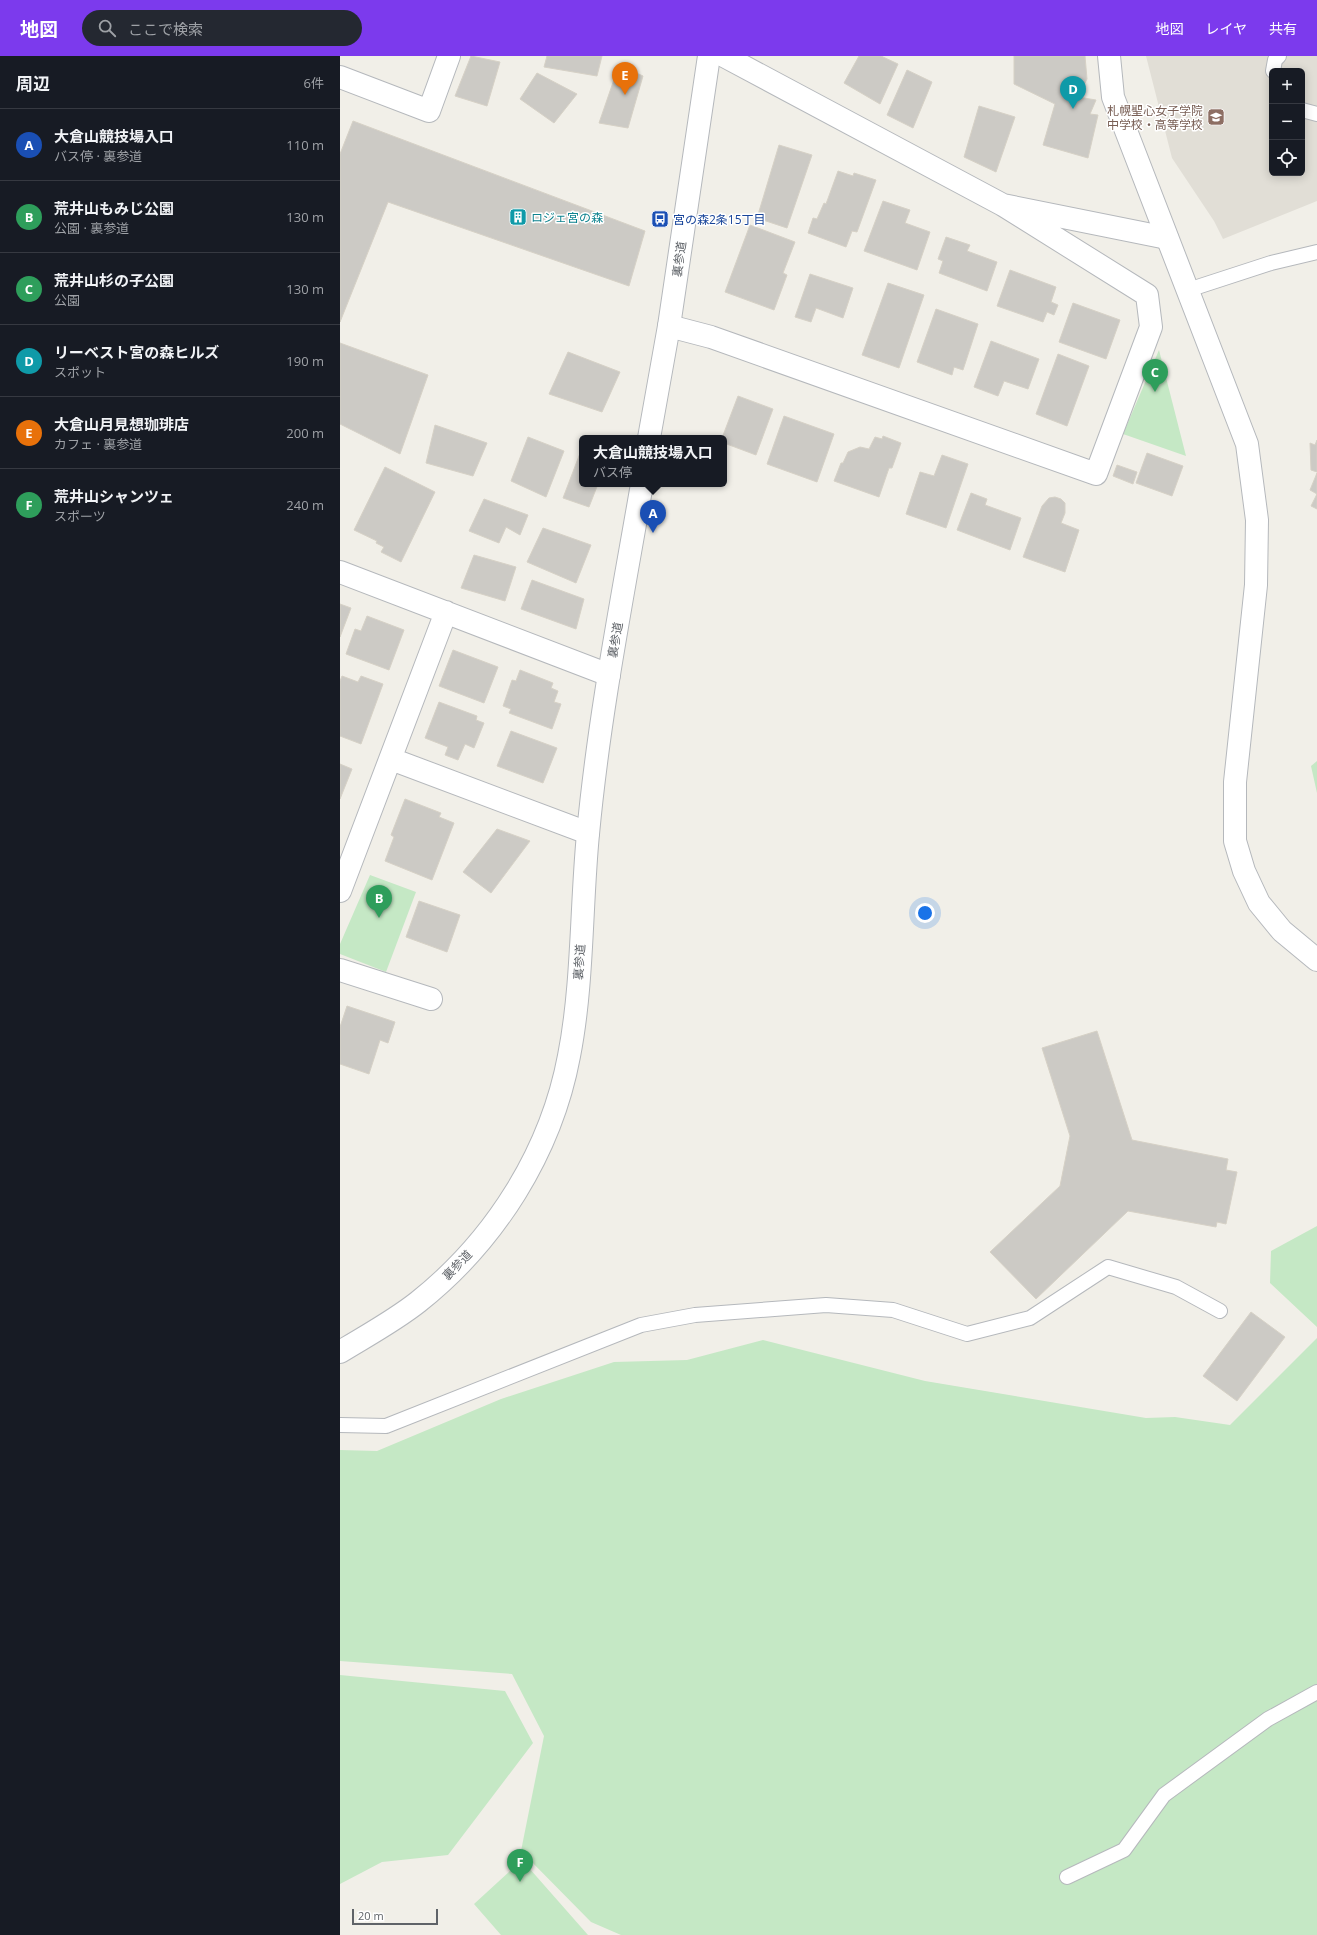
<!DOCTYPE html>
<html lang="ja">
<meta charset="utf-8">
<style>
:root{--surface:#171b24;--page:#242831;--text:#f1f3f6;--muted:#9ea1a6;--line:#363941;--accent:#7c3aed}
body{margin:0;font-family:"Open Sans","Noto Sans JP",sans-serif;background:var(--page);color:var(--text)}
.controls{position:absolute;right:12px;top:12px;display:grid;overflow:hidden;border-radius:6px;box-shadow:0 2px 10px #0003}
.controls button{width:36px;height:36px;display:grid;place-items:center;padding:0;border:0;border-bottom:1px solid var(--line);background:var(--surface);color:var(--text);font:20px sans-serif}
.scale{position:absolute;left:12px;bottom:10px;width:86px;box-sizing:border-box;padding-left:4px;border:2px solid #5f6368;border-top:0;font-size:11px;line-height:14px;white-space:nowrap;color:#5f6368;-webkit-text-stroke:3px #fff;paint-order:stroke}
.you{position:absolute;left:585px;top:857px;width:14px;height:14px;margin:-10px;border:3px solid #fff;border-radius:50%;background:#1a73e8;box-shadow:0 0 0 6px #1a73e833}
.badge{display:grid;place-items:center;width:26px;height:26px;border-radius:50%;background:var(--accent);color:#fff;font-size:13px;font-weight:700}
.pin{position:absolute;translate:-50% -33px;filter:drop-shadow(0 1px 2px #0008)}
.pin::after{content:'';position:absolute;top:21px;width:14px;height:12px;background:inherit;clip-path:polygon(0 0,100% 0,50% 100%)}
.popup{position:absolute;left:239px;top:379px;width:148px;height:52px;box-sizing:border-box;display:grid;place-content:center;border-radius:6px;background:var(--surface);filter:drop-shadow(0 1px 3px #0005);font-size:13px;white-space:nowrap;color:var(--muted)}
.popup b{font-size:15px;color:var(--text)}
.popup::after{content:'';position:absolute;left:50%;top:100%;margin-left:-8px;border:8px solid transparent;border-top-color:var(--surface)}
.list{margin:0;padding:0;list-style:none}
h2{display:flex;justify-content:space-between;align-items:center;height:52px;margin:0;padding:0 16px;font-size:17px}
h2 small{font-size:13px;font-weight:400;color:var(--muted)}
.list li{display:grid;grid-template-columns:26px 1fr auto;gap:12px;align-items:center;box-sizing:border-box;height:72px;padding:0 16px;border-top:1px solid var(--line)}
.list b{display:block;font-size:15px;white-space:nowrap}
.list p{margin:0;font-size:13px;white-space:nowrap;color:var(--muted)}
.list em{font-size:13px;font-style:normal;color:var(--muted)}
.icon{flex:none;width:22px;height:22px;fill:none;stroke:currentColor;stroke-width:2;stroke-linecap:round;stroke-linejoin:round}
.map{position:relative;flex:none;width:977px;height:1879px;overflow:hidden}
header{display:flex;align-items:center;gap:24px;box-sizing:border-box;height:56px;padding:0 20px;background:var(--accent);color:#fff}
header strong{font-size:19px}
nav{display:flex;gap:22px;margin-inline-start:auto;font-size:14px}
.search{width:280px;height:36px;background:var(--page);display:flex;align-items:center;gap:10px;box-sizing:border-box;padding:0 14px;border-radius:22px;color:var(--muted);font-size:15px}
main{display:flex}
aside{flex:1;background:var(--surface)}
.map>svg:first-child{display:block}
.education{fill:#e1ded6;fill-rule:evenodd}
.green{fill:#c5e8c5}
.building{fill:#cccac5;stroke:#d6d1c6}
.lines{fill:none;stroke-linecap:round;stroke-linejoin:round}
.service-casing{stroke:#b5b8bc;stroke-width:16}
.minor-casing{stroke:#b5b8bc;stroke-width:24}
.tertiary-casing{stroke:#b5b8bc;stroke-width:24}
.service{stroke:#fff;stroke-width:14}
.minor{stroke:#fff;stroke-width:22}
.tertiary{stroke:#fff;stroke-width:22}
.labels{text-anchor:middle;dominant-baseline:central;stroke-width:3;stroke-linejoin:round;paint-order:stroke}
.education-label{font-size:12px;fill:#785e54;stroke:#fff;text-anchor:end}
.culture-label{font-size:12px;fill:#0d838f;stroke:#fff;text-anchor:start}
.transit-label{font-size:12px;fill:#164399;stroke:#fff;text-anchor:start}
.street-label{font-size:12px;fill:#5f6368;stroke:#fff}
</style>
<header>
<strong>地図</strong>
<div class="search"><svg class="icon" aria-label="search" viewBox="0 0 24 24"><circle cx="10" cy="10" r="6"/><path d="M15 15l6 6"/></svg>ここで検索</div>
<nav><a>地図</a><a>レイヤ</a><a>共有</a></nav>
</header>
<main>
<aside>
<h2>周辺<small>6件</small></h2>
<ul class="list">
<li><span class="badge" style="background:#1a4fb4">A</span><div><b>大倉山競技場入口</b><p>バス停 · 裏参道</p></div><em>110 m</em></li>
<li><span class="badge" style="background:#2e9e5b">B</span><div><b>荒井山もみじ公園</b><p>公園 · 裏参道</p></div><em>130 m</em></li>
<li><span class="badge" style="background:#2e9e5b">C</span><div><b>荒井山杉の子公園</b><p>公園</p></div><em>130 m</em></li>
<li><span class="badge" style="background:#0f9aa8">D</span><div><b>リーベスト宮の森ヒルズ</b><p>スポット</p></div><em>190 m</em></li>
<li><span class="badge" style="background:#e8710a">E</span><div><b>大倉山月見想珈琲店</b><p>カフェ · 裏参道</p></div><em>200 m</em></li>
<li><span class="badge" style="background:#2e9e5b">F</span><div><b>荒井山シャンツェ</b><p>スポーツ</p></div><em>240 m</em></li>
</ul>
</aside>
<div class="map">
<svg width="977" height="1879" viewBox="0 0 977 1879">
<rect width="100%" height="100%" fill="#f1efe8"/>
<!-- education -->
<path class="education" d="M806 0H977V145L883 183 874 165 832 102ZM932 15H962V117H932Z"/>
<!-- green -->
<path class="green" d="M819 294 846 400 783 378Z
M977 705V737L971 710Z
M30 819 76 836 46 916 0 898V888Z
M977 1170V1271L930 1227 931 1195Z
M977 1282V1879H281L251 1866 181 1795 204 1680 172 1618 0 1605V1394L37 1395 161 1343 274 1306 347 1304 423 1284 585 1325 806 1362 835 1361 890 1369Z
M0 1619 165 1635 193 1687 108 1799 42 1806 0 1828Z
M182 1804 248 1879H161L134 1848Z"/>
<!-- building -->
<path class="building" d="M131 0 160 6 147 50 115 40Z
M207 0H262L257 20 204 11Z
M519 0H541L558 8 540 48 504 27Z
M674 0H745L747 23 738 41 756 44 750 58 758 59 748 102 703 89 715 48 674 28Z
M279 9 303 20 288 72 259 67Z
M567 14 592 26 573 72 547 59Z
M197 17 237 38 214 67 180 43Z
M639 50 675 61 656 116 624 101Z
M13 65 305 175 289 230 48 146 0 266V98Z
M439 89 472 99 447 172 417 162Z
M498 115 513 120 514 117 536 124 517 176 512 175 506 191 468 177 473 162 477 163 484 147 486 148Z
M543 145 570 154 565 167 590 176 577 214 524 195Z
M410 169 455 186 443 217 447 219 434 254 385 236Z
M606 181 630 189 627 195 657 206 647 235 599 217 603 205 598 203Z
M670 214 716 231 711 246 718 249 714 259 707 256 703 266 657 250Z
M470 218 513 232 503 262 476 252 471 266 455 261Z
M548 227 584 239 559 312 522 299Z
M733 247 780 264 766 303 719 286Z
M596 253 638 268 623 314 614 311 612 319 577 306Z
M651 285 699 303 688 333 664 325 658 340 634 331Z
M0 287 88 319 60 398 0 368Z
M228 296 280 316 262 356 209 338Z
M718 298 749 310 727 370 696 358Z
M398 340 433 353 416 399 384 387V382H382Z
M444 360 494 378 477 426 427 408Z
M95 369 147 387 133 420 86 407Z
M543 380 561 387 552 412H549L539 441 494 425 501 407H503L508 396 520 391 529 393 535 381 542 383Z
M188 381 224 395 206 441 171 425Z
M977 384V416L971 414 970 387 975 389Z
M242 392V428H258L249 451 223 442Z
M807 397 843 410 832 440 796 427Z
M602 399 628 408 606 472 566 458 580 416 594 420Z
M777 409 797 416 793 428 773 420Z
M45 411 95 436 61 506 41 496 44 491 36 487 37 485 14 474Z
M977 417V438L970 434Z
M631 437 647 443 645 449 681 462 670 494 617 474Z
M977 438V453L971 450Z
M715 441 721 443 725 447V457L721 467 739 474 725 516 683 501 702 450 709 442Z
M144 443 188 459 180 479 166 471 159 487 129 475Z
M203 472 251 489 236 527 187 506Z
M134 499 176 511 165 545 121 532Z
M192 524 244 543 236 573 181 553Z
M0 548 11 552 0 581Z
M27 560 64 574 49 614 6 598 15 573 21 575Z
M113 594 158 611 144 647 99 630Z
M180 614 213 627 211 632 218 635 214 646 221 648 212 673 169 657 171 653 163 650 172 624 176 625Z
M2 620 18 626 21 620 43 628 21 688 0 680V625Z
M99 646 137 660 136 664 144 667 134 692 125 688 118 704 105 699 108 691 85 682Z
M171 675 217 692 203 727 157 710Z
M0 708 12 713 0 743Z
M65 743 101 757 99 761 114 767 92 824 45 805 54 781 51 779Z
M157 773 190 785 151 837 123 816Z
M79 845 120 859 107 896 66 881Z
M7 950 55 966 48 987 40 984 29 1018 0 1008V971Z
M757 975 792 1084 888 1103 886 1114 897 1116 886 1168 877 1166 876 1171 788 1155 696 1243 650 1196 720 1130 730 1080 702 992Z
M911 1256 945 1281 897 1345 863 1320Z"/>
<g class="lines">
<defs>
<path id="service" d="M933 15 935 4 939 0
M962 54 977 58
M848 234 931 207 977 196
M0 1369 46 1370 301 1269 355 1259 486 1249 553 1254 627 1278 690 1262 768 1211 836 1231 880 1255
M727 1821 784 1794 824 1739 928 1663 977 1636"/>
<path id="minor" d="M384 0 663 149 827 182
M0 21 89 55 109 0
M329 270 371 281 756 418 811 271 807 239 663 149
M0 516 269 619
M51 703 248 777
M0 835 106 556
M0 914 91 943"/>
<path id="tertiary" d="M769 0 773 41 907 388 917 464 916 529 895 726V785L904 815 919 847 942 875 977 904
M309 382 329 270 369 0
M0 1296C26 1280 54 1265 78 1246 155 1185 211 1096 229 1000 243 929 241 850 248 778 259 660 282 544 302 428"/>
</defs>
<!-- service casing -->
<use href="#service" class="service-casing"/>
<!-- minor casing -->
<use href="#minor" class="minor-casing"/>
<!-- tertiary casing -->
<use href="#tertiary" class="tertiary-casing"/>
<!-- service -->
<use href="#service" class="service"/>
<!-- minor -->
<use href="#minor" class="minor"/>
<!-- tertiary -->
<use href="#tertiary" class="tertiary"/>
</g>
<!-- icons -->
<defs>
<symbol id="school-square" viewBox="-11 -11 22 22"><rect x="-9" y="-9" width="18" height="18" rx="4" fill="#8d6e63" stroke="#fff"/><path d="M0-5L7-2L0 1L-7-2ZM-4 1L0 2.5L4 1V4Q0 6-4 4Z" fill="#fff"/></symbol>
<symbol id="building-square" viewBox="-11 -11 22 22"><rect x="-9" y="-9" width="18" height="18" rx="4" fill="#0f9aa8" stroke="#fff"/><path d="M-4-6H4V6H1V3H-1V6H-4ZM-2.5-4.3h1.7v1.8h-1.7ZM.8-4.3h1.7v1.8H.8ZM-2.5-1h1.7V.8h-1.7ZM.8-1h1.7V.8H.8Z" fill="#fff"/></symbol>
<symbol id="bus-square" viewBox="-11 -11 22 22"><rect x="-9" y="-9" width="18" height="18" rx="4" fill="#1a4fb4" stroke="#fff"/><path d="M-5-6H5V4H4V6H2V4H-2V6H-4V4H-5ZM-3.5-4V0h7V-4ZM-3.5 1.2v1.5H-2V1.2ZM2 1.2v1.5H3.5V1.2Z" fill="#fff"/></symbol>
</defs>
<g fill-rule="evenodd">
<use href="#school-square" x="866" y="51" width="20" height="20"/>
<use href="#building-square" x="168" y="151" width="20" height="20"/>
<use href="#bus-square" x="310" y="153" width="20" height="20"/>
</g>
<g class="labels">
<!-- education labels -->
<g class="education-label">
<text x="863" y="54">札幌聖心女子学院<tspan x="863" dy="14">中学校・高等学校</tspan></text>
</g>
<!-- culture labels -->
<g class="culture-label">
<text x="191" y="161">ロジェ宮の森</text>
</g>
<!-- transit labels -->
<g class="transit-label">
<text x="333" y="163">宮の森2条15丁目</text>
</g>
<!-- street labels -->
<g class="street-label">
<text transform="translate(339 203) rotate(-82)">裏参道</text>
<text transform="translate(275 584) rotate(-80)">裏参道</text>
<text transform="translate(239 906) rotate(-86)">裏参道</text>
<text transform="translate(117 1209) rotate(-46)">裏参道</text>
</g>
</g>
</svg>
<div class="controls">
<button>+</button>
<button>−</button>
<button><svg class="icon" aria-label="locate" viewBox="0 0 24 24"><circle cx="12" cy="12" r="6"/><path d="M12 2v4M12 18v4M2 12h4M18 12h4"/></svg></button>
</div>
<div class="scale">20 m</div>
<div class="you"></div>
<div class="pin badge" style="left:313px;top:477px;background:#1a4fb4">A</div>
<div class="popup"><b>大倉山競技場入口</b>バス停</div>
<div class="pin badge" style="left:39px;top:862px;background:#2e9e5b">B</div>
<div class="pin badge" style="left:815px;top:336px;background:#2e9e5b">C</div>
<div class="pin badge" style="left:733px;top:53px;background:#0f9aa8">D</div>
<div class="pin badge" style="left:285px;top:39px;background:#e8710a">E</div>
<div class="pin badge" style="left:180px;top:1826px;background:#2e9e5b">F</div>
</div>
</main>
